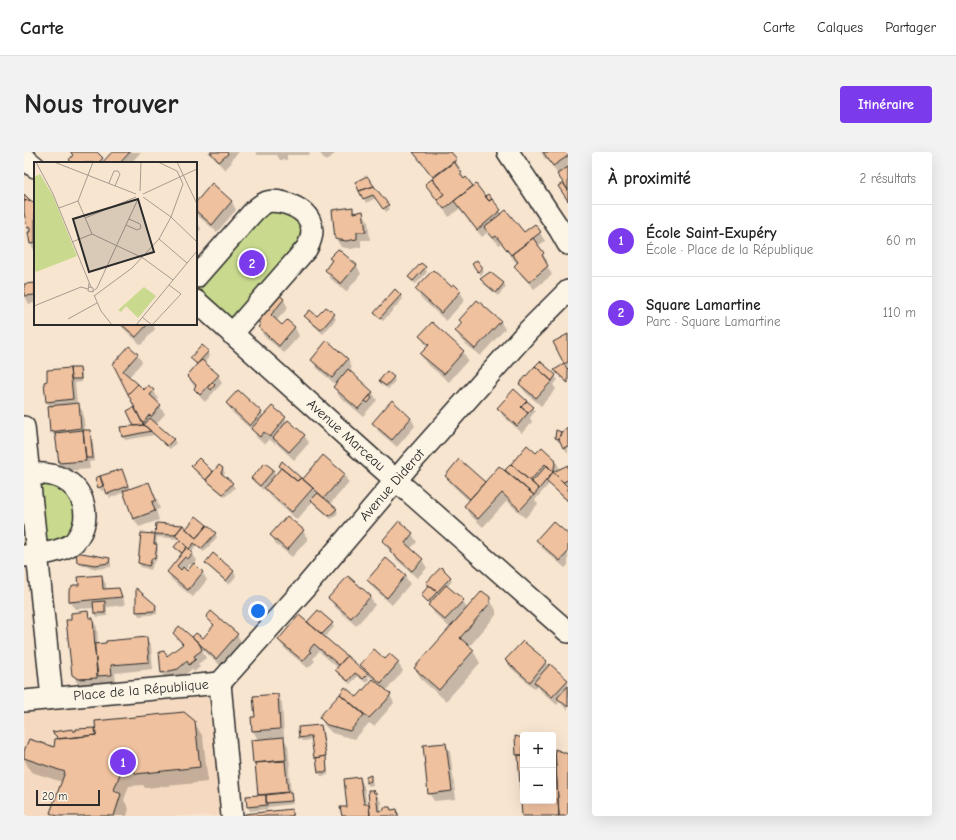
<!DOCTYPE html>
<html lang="fr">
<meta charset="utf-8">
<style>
:root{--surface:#fff;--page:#f2f2f2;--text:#222;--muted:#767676;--line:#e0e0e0;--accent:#7c3aed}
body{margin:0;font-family:"Comic Neue",sans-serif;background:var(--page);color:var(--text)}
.controls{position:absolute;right:12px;bottom:12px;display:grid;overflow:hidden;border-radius:4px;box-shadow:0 4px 16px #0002}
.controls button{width:36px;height:36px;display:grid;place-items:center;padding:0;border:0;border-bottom:1px solid var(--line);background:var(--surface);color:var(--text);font:20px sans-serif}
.scale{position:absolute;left:12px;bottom:10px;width:64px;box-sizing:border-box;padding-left:4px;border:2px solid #2b2b2b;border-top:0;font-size:11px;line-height:14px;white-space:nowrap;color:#2b2b2b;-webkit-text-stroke:3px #fcf5e5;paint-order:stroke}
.you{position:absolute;left:234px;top:459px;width:14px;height:14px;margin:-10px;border:3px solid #fff;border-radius:50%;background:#1a73e8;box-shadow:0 0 0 6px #1a73e833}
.badge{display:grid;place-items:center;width:26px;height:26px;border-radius:50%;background:var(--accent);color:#fff;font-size:13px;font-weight:700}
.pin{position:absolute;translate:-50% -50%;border:2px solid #fff;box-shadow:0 1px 4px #0006}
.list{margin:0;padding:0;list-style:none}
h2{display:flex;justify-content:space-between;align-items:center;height:52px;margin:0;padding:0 16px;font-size:17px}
h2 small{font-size:13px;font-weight:400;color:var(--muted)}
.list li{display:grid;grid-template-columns:26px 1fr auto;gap:12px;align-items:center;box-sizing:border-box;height:72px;padding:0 16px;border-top:1px solid var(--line)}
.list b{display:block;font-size:15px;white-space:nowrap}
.list p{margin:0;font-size:13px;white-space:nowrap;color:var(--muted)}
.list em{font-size:13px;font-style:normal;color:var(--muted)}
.map{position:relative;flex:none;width:544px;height:664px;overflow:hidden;border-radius:4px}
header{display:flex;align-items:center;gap:24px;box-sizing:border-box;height:56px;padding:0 20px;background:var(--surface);border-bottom:1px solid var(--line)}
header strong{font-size:19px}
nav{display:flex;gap:22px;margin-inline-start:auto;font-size:14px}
.intro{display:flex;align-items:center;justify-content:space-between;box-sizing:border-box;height:96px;padding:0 24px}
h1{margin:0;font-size:28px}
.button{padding:10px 18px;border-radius:4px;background:var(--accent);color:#fff;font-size:14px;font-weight:700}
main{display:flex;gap:24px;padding:0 24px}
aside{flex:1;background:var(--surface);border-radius:4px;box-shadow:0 4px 16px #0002}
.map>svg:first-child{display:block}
.built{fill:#f5dac1}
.green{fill:#c9da8e;stroke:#7a825c}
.shadow{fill:#0003;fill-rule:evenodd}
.building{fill:#efc19f;stroke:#2b2b2b}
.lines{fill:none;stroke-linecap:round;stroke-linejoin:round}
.minor-casing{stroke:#2b2b2b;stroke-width:24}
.minor{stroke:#fcf5e5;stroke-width:21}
.labels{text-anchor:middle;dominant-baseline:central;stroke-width:4;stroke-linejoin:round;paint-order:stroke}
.street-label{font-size:14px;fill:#2b2b2b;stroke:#fcf5e5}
.inset-road{fill:none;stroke:#a69b8e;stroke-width:1}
.view{fill:#2b2b2b;fill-opacity:0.15;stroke:#2b2b2b;stroke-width:2}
.inset-edge{fill:none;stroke:#2b2b2b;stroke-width:2}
</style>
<header>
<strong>Carte</strong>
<nav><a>Carte</a><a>Calques</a><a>Partager</a></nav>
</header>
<div class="intro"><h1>Nous trouver</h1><a class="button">Itinéraire</a></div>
<main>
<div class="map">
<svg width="544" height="664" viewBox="0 0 544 664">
<rect width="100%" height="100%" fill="#f8e5d0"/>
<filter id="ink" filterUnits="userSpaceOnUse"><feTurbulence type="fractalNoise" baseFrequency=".025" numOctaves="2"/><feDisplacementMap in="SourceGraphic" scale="8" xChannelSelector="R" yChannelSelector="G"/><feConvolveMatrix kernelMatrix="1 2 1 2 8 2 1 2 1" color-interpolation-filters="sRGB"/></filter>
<g filter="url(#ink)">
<!-- built -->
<path class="built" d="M189 543 205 664H0V557Z"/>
<!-- green -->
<path class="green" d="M253 49 288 80 208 182 172 149V125Z
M0 322 41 327 58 380 0 404Z"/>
<!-- shadow -->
<path class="shadow" d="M49 0H71L78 6 81 10 89 0H117L107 11H47L46 8 50 4Z
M184 0H215L207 8 208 10 201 18Z
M232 0H286L285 3H263V8H256L253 3H233Z
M295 0H313L302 9Z
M390 0H426L436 16 434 17 441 27H442L449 36 464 49 467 47 478 62 499 82 511 73 521 89 514 94 524 110 522 112 528 123 510 137 496 122 491 114 493 112 477 91 475 93 464 80 458 85 435 57 425 65 416 52 410 27 394 7Z
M517 0H544V48L536 35 540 32 523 6 521 7Z
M332 30 364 54 366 57 362 60 352 46 342 51Z
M188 32 208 50 212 58 193 80 173 63 172 61V51Z
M0 44 11 52V100L7 92 0 54Z
M328 56 331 61H339L344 69 346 88H337V95L327 97 317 95 312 87Z
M172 68 177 77 172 83Z
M314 98 333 114 337 122 322 140 306 126 302 118 308 109 307 106Z
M401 116 403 120 392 132 387 129 385 125Z
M451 116H458L460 120 457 123Z
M466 121 480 132 482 135 474 144 459 131 457 128Z
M11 132V151L5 152 1 144 0 133Z
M392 138 436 140 441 148 422 169 397 146Z
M252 142 260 148 264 156 252 169 258 175 263 169 271 176 275 184 260 201 240 184 231 166Z
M377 143 379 147 359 169 353 165 351 161Z
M310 163 312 167 299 182 284 168 282 164 293 166Z
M436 168 476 169 481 177 456 204 437 188 433 179 439 172Z
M408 171 439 200 444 208 425 230 402 211 397 203 404 195 401 192 397 184Z
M95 172H129L131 177 117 193Z
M544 183V232L533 222 531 218 542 213 531 191Z
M178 195 184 200 186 204 180 211 194 223 198 231 181 250 176 245 171 237 172 235 169 233 164 224 173 213 170 210 168 206Z
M113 202 118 210 105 225 120 239 124 234 130 239 134 247 132 250 136 254 141 262 132 272 149 287 152 291 146 297 130 283 101 288 99 284 112 275 119 269 90 212Z
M324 207 328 215 325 219 348 240 353 248 339 264 315 244 310 235 312 233 293 216 288 208Z
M516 210 531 224 534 228 529 233 532 237 517 254 501 240 496 232Z
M56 217 58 220V230L51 231 53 252H54L59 260 61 279H66L68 283 71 309 65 310 66 317 40 319 36 311 32 287 27 279 26 255 23 250Z
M369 225 371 229 364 237 358 233 356 229Z
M214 240 238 261 240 265 261 266 263 270 280 283 285 291 270 308 255 294 252 290 251 292 245 287 241 292 233 286 230 280 208 260 203 252Z
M509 255 511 259 506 266 508 270 498 281 479 264 475 256Z
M387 266 391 274 373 295 354 279 350 271Z
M544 278V302L538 291 534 290 532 286 538 281Z
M512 302 531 308 536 317V318L544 315V332L541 334 544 337V350L525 332 511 348 514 352 501 366 483 349 459 375 445 362 441 354 445 349 427 332 422 324 435 309 461 331 485 323 482 318Z
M299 304 320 323 325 331 306 352 312 357 314 361 307 367 290 352 289 349 273 368 246 344 240 335 239 338 230 330 228 326 241 312 249 319 252 324 258 317 256 314 279 328Z
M168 315 189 321 199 317 201 321 199 324 208 332 211 336 201 345 170 318Z
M98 318 106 338 124 332 132 346 136 357 132 358 135 368 115 375 110 367 100 340 86 346 82 337 77 339 73 326Z
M133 372 162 379 191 381 193 385 180 400 172 394 168 400 173 409 170 412 178 420 183 428 169 445 148 428 144 420 158 403 154 399 152 395 156 389 154 387 133 385 132 393 134 397 132 410 130 409 127 418 117 415 115 411 118 382 132 383ZM166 412 168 414 163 420 161 418Z
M279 379 284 387 268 405 252 392 248 384Z
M388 382 393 390 386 397 398 408 403 416 393 426 372 407 369 402 364 397 359 389Z
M544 384V413L541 416 518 396 514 388Z
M189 402 210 420 212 424 205 433 184 414 182 411Z
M85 407 87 411V415L73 417 56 413 54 409Z
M77 424 82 432V438L94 437 99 445 101 453 83 455V464L73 465 71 461 70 456 51 457 46 449 56 434Z
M381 424 386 432 368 453 349 436 344 428Z
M426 425 428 429 423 435 439 449 443 457 465 446 472 458V463L445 495 449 499 456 511 422 549 398 528 391 516 426 476 410 461 406 453V452L401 446Z
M346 445 351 453 332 474 310 454 306 446Z
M131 453 133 457V462L115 464 113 460Z
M63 460 73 475 74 492 122 486 127 494 129 517 91 521 92 531 59 535 53 531 49 522 48 469Z
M183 465 213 483 218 491 197 514 177 496 182 506 174 512 176 515 170 520 168 517 158 525 142 529 138 521 143 505 159 493 155 489 150 481 168 486 172 482 179 488 190 475Z
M285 470 308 472 310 475 300 486 343 522 345 527 342 531 334 524 326 532 314 522 312 518 314 516 295 499 289 507 291 509 284 516 260 496 255 488 287 474Z
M366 503 374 511 379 519 362 539 366 543 370 551 350 574 345 571 331 587 308 581 300 573 296 565 321 536 333 546 350 528 342 522 337 513 361 508Z
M482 508 522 510 525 515 526 514 544 529V558L539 554 536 549 533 553 516 538 514 534 511 537 487 516Z
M254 543 258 551 260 585H259L264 594 266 616 265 617 267 643 269 652 244 655V657L226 659 224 655 236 644 235 642 232 615 230 611 228 588H234L229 579 232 566Z
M170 570 179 585 184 630 121 636 119 633 105 634 100 648 105 657 103 664H29L27 661 38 630 7 620 0 607V602L31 597 36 588 32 583 53 580V578Z
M297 574 299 578 304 623 297 624 295 620 293 609 291 605 288 588 278 589 276 586Z
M492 585 499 588V649H529V597L544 603V664H499L495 605 493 603Z
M422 592 426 600 432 647 410 649 405 641Z
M346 624 348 628 349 633 345 634 343 631V625Z
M336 626 340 634 343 653H346L350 642H352L357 650V659L373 658 376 664H319L324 656Z"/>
<!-- building -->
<path class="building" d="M47 0H73L79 6 74 11H48L45 8 49 3 47 1Z
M88 0H106L96 11H78Z
M186 0H203L204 2 195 10Z
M389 0H427L433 7 409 25Z
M519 0H544V4L529 14Z
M430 10 438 21 436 22 440 27 442 25 449 34 420 57 413 48 420 42 408 27Z
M544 15V38L533 22Z
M343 24 350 34 335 39 331 30Z
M408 27 420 42 413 48 401 32Z
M188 31 208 49 188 73 172 59V50Z
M539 31 544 38V49L534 34Z
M452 32 465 49 468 47 477 58 453 78 430 49Z
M350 34 365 53 359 57 349 43 339 47 335 39Z
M0 42 6 48 0 49Z
M464 42 468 47 465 49 461 44Z
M6 48 11 51V91L6 92 4 80H6V75L3 76 0 60V49Z
M329 55V61L339 59 342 80H333V87L322 89 311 87 308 58Z
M482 58 500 80 511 72 517 80 487 103 472 84 469 86 460 75Z
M509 86 520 101 518 103 524 114 505 130 490 114 494 110 488 102Z
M314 97 333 113 317 132 301 118 308 108 305 106Z
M453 108 459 116 454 120 448 112Z
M397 111 402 115 389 129 384 125Z
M409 118 427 134 430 132 437 139 417 161 391 137Z
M466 120 480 131 472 141 456 127Z
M11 131V143L0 144V132Z
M371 137 377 143 356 166 350 161Z
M252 140 260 147 247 163 258 173 263 168 271 175 255 194 234 175 237 172 230 166Z
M453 148 477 169 451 197 431 179 438 171 435 168Z
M302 155 311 162 297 178 280 164 286 158 293 164Z
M408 170 440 199 420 222 396 202 405 193 395 184Z
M97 172H124L112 185Z
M544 182V210L540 212 529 190Z
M303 188 324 207 308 226 287 208Z
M178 193 185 199 173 212 166 206Z
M105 194 114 202 99 219 114 232 104 242 89 212Z
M178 208 195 223 176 243 170 237 172 233 163 224 173 212Z
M516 209 532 223 528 229 511 214Z
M540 212 543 217 544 216V231L530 218Z
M511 214 528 229 512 246 495 232Z
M46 216H56L57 227H47Z
M46 216 49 247 22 250 20 230 23 229V218Z
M324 217 349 240 334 257 309 235Z
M363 219 370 225 362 234 355 229Z
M188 230 191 233 187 238 184 235Z
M114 232 120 238 124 233 130 238 126 243 137 253 127 265 125 263 119 272 104 242Z
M490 237 503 249 497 255 504 261 493 274 473 256Z
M214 238 238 260 226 274 202 251Z
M346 244 348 246 344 251 341 249Z
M368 248 387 266 368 288 348 271Z
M503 249 510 255 504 261 497 255Z
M55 251 57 276 26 280 24 254Z
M248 254 262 265 246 285 240 280 236 285 227 277Z
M110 255 119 272 120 273 110 274 103 259Z
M126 266 150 287 143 294 120 273Z
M264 268 281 283 265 300 249 286Z
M120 273 127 279 98 285 96 275Z
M544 276V294L539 296 535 287 537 280Z
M59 278H66L69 306H62Z
M59 278 62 309 35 311 31 281Z
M532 278 537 280 535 287 531 286Z
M503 293 512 301 518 295 532 308 529 320 521 312 506 329 487 312Z
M299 303 321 322 300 346 279 327Z
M175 306 189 320 182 328 167 314Z
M435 307 461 330 446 347 421 324Z
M258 309 277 326 273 329 255 314Z
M241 311 250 318 236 334 227 326Z
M487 312 515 337 510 343 481 318Z
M195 313 199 316 197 321 209 331 199 342 182 328Z
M523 313 529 320 515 337 508 330Z
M544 313V328L539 330 529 320Z
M475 314 510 343 496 358 478 341 454 367 440 354Z
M257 316 273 329 277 326 289 336 268 360 240 336Z
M98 317 104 334 83 342 76 324Z
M529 320 544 335V349L522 329Z
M76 324 79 334 74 336 71 326Z
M125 330 132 348 128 350 131 359 109 367 99 339Z
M294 341 313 357 305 364 287 348Z
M172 364 183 373 172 386 162 377Z
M263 364 280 378 263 398 246 383Z
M375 369 389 381 381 391 399 407 388 419 366 399 367 397 358 389Z
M529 369 544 382V400L536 409 512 388Z
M132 371 159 373 151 383 131 382Z
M159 373 162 377 172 386 183 373 192 381 177 397 170 391 165 397 151 383Z
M117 381 131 382 130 392H133L131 407 128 406 125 414 114 411Z
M156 388 163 395 158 401 150 395Z
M163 395 169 401 164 407 161 405 153 414 157 418 159 415 163 419 170 411 179 420 164 438 143 420Z
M52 400 86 406 85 411 71 413 53 410Z
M189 401 210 419 202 429 181 411Z
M362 406 382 423 363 446 343 428Z
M417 415 427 425 413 440 402 431Z
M78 423 79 437 95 436 98 445 45 450V439L49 433H55L54 425Z
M324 424 347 444 327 466 304 446Z
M405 433 413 440 404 450 397 443Z
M422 433 440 448 421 468 404 453Z
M112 436 132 453 131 459 112 460Z
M458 439 466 445V451L436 486 450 498 415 538 390 516Z
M81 449V461H70L69 450Z
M294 458 309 471 298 482 283 470Z
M64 459 65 466H69L73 526 54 527 48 523 42 468H47V461Z
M187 459 214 482 192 507 168 485 172 481 179 486 190 473 182 465Z
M275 463 323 504 315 513 290 492 285 498 287 500 279 509 254 488Z
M155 474 175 491 178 498 170 504 172 507 165 513 163 509 154 517 137 521 135 500 140 499 143 504 159 492 149 481Z
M123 485 125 510 87 513 88 523 74 524 70 492 82 491V489Z
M499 489 523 509 506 530 481 508Z
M350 497 361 507 366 502 375 510 357 531 336 513Z
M323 504 344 522 339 527 331 521 324 529 311 518Z
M526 512 544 528 528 545 510 530Z
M349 527 367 542 362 549 345 566 316 542 321 535 333 545Z
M544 534V555L533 546Z
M254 542 256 577 228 579 227 565H231L229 544Z
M316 542 340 563 326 579 303 573 295 565Z
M160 560 171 569 176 615 112 622 110 618 97 619 90 638 97 642 90 664H33L26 661 41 620 0 606V599L5 587 30 595 31 587 72 583 71 569Z
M297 573 302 604 290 606 287 584 275 586 274 575Z
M71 576 72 583 35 587 28 580 49 577V579H52V577Z
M491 584 499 586V603H492Z
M260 585 262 608 229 611 227 588Z
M422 591 428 639 404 642 399 593Z
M531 597 544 602V664H535Z
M529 602H531L535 664H498L494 603H499V649H529Z
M302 604 303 620H294L292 606Z
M261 609 264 640 234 643 231 611Z
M347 623V629L342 631V625Z
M336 625 340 652H345L346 664H318L316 655H323L320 627Z
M344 638H349L350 641H352L354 659 360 658V655H366L367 658 373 657 374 664H346Z
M267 640 268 649 242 651V643Z
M234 643H242L243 653 223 655 222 644Z
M268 657 269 664H221V662Z"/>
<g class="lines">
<defs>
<path id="minor" d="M484 0 536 78 544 92
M0 6 11 15
M172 125 230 59C234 55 238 52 243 50 250 48 257 50 264 52 286 60 294 75 283 96L208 182
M172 149 351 310 391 345 544 480
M0 275 28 546
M0 322C12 321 28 321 39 327 61 338 67 366 54 385 52 388 51 390 48 392 34 401 16 402 0 404
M196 531 280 437 384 314 504 179 544 139
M0 549 196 531 208 664"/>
</defs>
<!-- minor casing -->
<use href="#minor" class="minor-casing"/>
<!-- minor -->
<use href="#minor" class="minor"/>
</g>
</g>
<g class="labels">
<!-- street labels -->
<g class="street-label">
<text transform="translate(322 283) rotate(42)">Avenue Marceau</text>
<text transform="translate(368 333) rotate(-49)">Avenue Diderot</text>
<text transform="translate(117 538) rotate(-5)">Place de la République</text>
</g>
</g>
<!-- overview -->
<g transform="translate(10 10)">
<rect width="163" height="163" fill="#f8e5d0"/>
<path d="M6 12 19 34 43 94 2 110 0 105V15ZM110 125 122 134 104 156 92 144 87 150 84 148Z" fill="#c9da8e"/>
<path class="inset-road" d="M2 0 19 32 57 125M20 0 102 32M124 0 143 9M143 0 163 42M143 9 149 22M75 21 80 9H84L86 12 81 24M106 29 107 0M109 32 163 7M109 35 137 55 163 80M44 39 59 0M25 46 44 39M51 56 102 35M92 63 103 68 107 66 106 62 95 57M58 72 109 96 139 118M125 77 153 101M38 80 58 72 44 39M55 125 59 126V130L54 129 55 121M59 129 63 126 104 37M60 133 67 149 78 163M60 134 98 106 125 77 137 55 149 22M0 144 47 125 54 127M108 155 118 163 147 132 135 123M34 157 63 141M102 163 163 89"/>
<path class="view" d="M104 37 120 90 55 110 39 57Z"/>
<rect width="163" height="163" class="inset-edge"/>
</g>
</svg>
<div class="controls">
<button>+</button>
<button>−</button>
</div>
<div class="scale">20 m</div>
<div class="you"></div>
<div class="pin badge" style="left:99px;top:610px">1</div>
<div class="pin badge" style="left:228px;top:111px">2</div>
</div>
<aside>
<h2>À proximité<small>2 résultats</small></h2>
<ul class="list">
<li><span class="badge">1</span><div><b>École Saint-Exupéry</b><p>École · Place de la République</p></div><em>60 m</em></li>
<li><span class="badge">2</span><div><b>Square Lamartine</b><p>Parc · Square Lamartine</p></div><em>110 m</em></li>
</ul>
</aside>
</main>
